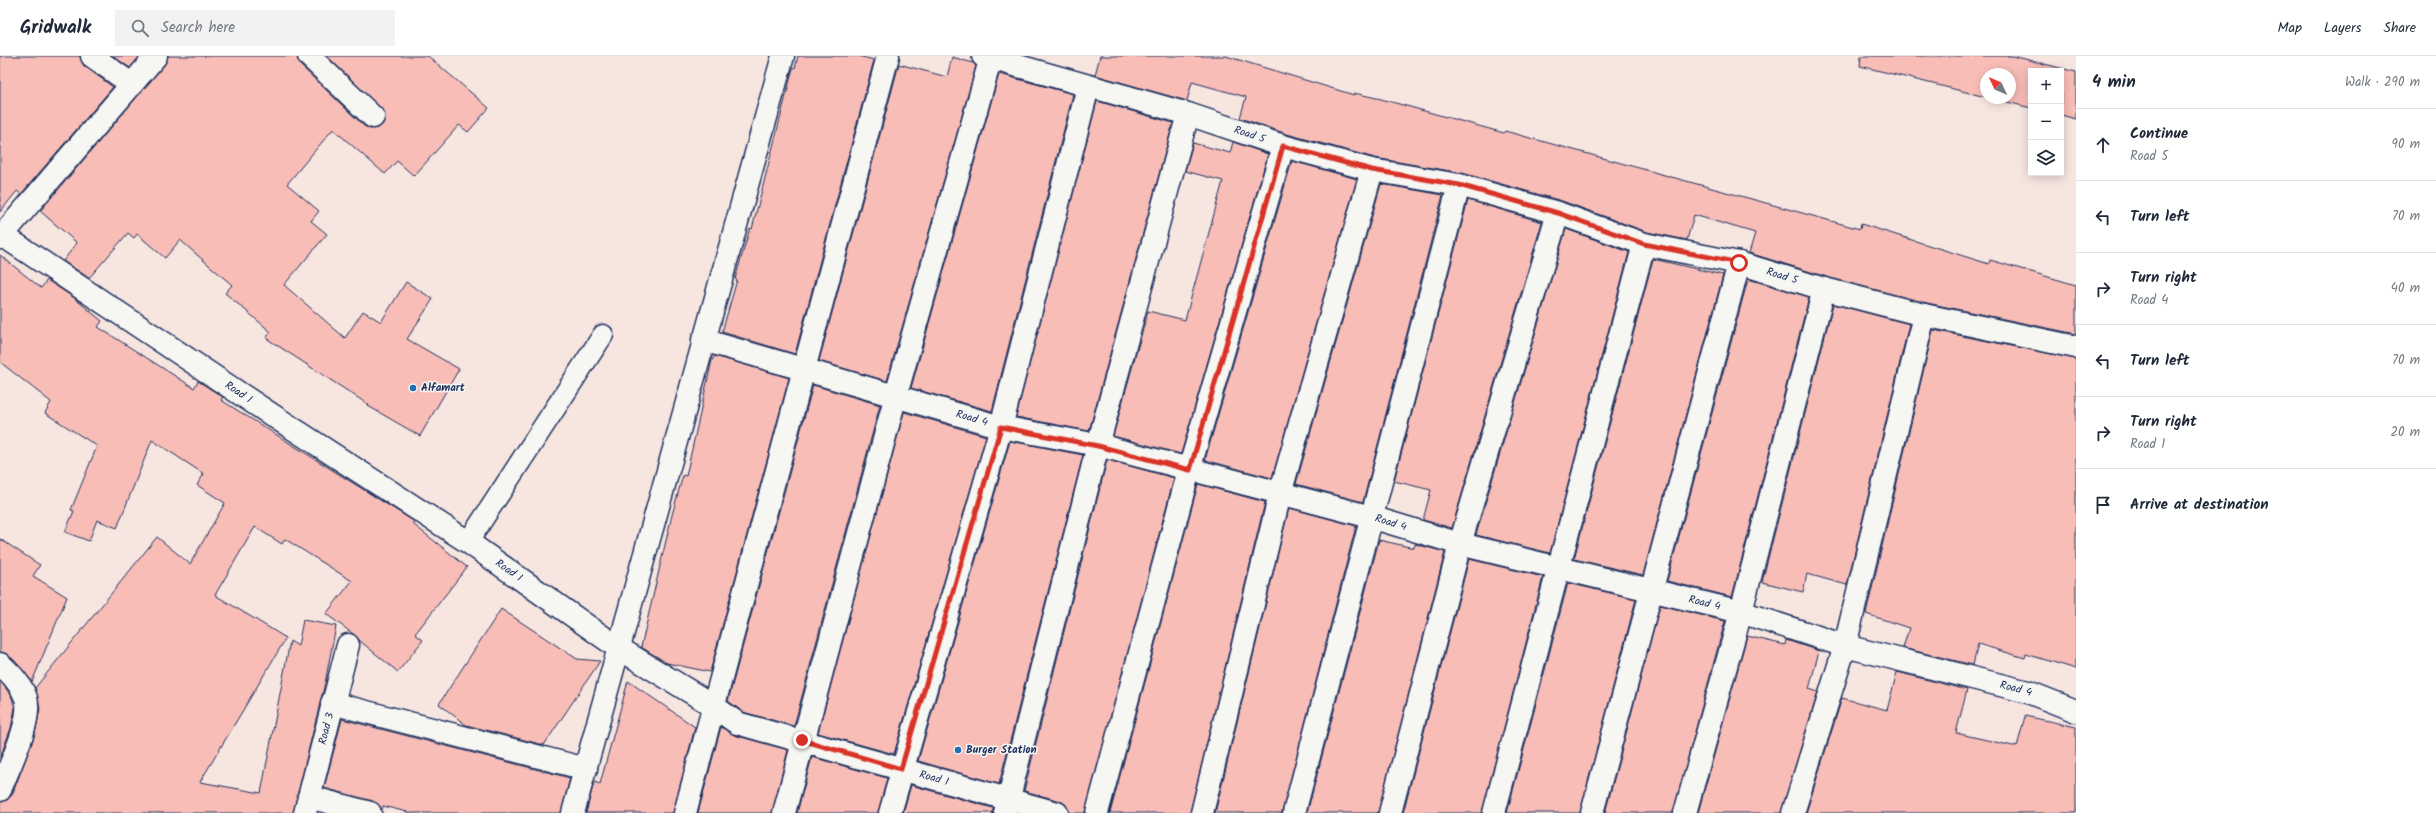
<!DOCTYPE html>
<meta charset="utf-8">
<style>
:root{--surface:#fff;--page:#f2f2f3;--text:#1f2937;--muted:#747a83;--line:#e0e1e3}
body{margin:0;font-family:Kalam,sans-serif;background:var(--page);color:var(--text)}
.controls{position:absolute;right:12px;top:12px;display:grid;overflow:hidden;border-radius:0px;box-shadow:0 2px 10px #0003}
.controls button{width:36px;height:36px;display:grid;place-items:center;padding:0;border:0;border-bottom:1px solid var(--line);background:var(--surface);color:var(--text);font:20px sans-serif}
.compass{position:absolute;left:1980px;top:12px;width:36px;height:36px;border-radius:50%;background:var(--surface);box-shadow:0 2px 10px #0003;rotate:314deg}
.stop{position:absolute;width:12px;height:12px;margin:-9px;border:3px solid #d93025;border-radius:50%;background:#fff}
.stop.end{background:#d93025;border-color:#fff;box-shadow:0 1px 4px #0008}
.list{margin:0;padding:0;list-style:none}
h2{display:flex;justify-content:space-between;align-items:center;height:52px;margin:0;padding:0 16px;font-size:17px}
h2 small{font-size:13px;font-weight:400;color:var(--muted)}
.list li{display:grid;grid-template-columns:26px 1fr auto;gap:12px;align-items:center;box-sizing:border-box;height:72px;padding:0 16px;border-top:1px solid var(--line)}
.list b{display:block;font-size:15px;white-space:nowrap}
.list p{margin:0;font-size:13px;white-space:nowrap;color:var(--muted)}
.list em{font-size:13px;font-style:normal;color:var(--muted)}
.icon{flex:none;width:22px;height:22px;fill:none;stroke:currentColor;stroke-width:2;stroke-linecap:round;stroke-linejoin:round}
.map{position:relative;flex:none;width:2076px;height:757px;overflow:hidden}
header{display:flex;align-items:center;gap:24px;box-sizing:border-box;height:56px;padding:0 20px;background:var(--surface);border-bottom:1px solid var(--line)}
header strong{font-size:19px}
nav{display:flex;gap:22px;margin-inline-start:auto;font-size:14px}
.search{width:280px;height:36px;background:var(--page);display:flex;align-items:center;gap:10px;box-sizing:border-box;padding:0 14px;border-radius:0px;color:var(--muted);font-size:15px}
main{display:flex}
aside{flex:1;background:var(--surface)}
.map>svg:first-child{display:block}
.building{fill:#f9bdb7;stroke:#1b2f5e}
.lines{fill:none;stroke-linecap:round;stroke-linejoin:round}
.lane-casing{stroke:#1b2f5e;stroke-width:23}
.street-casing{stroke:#1b2f5e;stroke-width:25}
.secondary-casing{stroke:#1b2f5e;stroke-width:25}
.lane{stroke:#f6f6f2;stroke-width:20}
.street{stroke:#f6f6f2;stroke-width:22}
.secondary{stroke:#f6f6f2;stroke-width:22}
.route{stroke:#d93025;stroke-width:5}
.poi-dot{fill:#1f6fb2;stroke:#f6f6f2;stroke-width:1.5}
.labels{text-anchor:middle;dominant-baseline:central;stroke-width:3;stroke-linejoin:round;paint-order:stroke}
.street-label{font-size:11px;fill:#1b2f5e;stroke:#f6f6f2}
.poi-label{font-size:11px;font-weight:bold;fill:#1b2f5e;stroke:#f6f6f2;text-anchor:start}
</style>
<header>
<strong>Gridwalk</strong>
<div class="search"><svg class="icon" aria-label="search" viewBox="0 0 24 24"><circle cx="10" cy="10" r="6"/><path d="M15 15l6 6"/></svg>Search here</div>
<nav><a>Map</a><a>Layers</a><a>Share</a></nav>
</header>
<main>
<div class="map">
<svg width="2076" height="757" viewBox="0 0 2076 757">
<rect width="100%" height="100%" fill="#f7e5e0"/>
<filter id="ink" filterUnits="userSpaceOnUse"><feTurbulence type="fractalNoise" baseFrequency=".025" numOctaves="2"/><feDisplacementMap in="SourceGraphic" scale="8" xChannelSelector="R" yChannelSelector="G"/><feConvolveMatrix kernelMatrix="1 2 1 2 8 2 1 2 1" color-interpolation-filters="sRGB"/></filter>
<g filter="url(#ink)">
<!-- building -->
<path class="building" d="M0 0H80L84 10 113 31 21 138 17 135 0 156Z
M113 0H140L130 12Z
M168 0H297L300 9 364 70 370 73 382 69 385 57 327 0H428L489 52 468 76 459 69 414 120 397 105 385 118 333 73 287 128 319 155 311 165 327 178 284 229 345 282 363 255 381 266 406 226 433 243 407 283 459 313 420 380 368 350 369 349 266 282 271 276 225 237 232 229 180 184 165 202 137 178 134 182 128 177 89 222 63 205 77 187 40 155 165 8Z
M798 0H858L874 4 795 298 722 276 737 224 735 223 750 172 752 173 793 12H795Z
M1100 0H1226L1354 39V37L1381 43 1504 77 1505 75 1860 173 1861 168 1989 208 1990 204 2076 229V278L1927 247 1827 221 1749 197 1755 177 1694 159 1687 184 1647 176 1562 145 1462 117 1375 102 1287 78 1240 62 1246 41 1192 26 1187 45 1095 19Z
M1861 0H2013L2076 16V63L2061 59V15H2031V52L1991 42H2010V18H1986V41L1860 10Z
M952 1 973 7 976 10 887 325 819 305 899 8 947 21Z
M999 18 1073 38 992 355 911 332Z
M1097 45 1173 67 1089 375 1016 361Z
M1233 86 1268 98 1181 398 1113 380 1148 255 1185 264 1223 125 1185 115 1193 87 1230 97Z
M1292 105 1357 123 1272 422 1205 404Z
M1381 128 1443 139 1363 446 1296 428Z
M1468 144 1542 166 1452 472 1423 464 1431 434 1394 425Z
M1566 173 1629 196 1550 497 1476 479Z
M0 199 41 232 47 224 73 241 102 265 98 271 194 332 198 325 223 341 221 344 415 466 413 468 467 511 415 578 423 584 398 616 360 585 356 580 326 558 352 525 285 483 282 488 255 471 215 539 286 582 200 726 261 737 290 585 298 590 303 564 336 570 325 627 293 757H0V746L7 744 12 739 35 678 40 653 35 632 157 481 190 508 225 447 197 429 204 418 152 384 117 472 97 464 89 485 65 476 74 455 71 454 97 390 45 357 51 346 0 306Z
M1653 203 1723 219 1643 519 1574 503Z
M1748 223 1809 241 1732 541 1667 525Z
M1833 248 1909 268 1847 529 1807 518 1803 536 1762 526Z
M1933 274 2076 303V613L2026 598 2025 602 1978 588 1973 609 1903 592 1909 572 1866 558Z
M715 300 789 322 710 616 667 607 641 591 672 459 683 419 686 420 712 304Z
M813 329 880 349 794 670 743 656 728 645Z
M904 356 986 380 894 698 818 677Z
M1010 385 1083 399 999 728 918 705Z
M1107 404 1174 422 1085 757H1069L1066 749 1061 745 1024 735Z
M1198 428 1265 446 1190 757H1110Z
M1289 452 1356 470 1282 757H1215Z
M0 483 40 509 33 520 67 541 32 626 13 603 0 596Z
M1379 484 1414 492 1415 488 1445 496 1378 757H1307Z
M1469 503 1543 521 1482 757H1403Z
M1568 527 1636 543 1580 757H1507Z
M1660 549 1725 565 1673 757H1605Z
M501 553 577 603 600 605 544 689 466 669 439 648Z
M1747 580 1785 589 1786 584 1819 595 1809 633 1818 636 1781 757H1698Z
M1897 616 1967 634 1956 677 2017 691 2025 660 2076 671V757H1806L1842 642 1887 654Z
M0 625 11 639 15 652 11 672 0 702Z
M628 625 695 671 673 757H586L594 726 600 728Z
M342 663 570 722 561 757H411L383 750 382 754 373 745 324 732Z
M721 671 734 679 788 694 772 757H698Z
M812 701 887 722 878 757H797Z
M911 729 993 752V757H903Z"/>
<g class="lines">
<defs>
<path id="lane" d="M468 486 603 279"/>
<g id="street">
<path d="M92 0 131 28"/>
<path d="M309 0 373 61"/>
<path id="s1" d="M983 0 1188 58 1283 90 1372 114 1459 129 1558 157 1644 188 1739 207 1824 233 1924 259 2076 291"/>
<path id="s2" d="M2 179 272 359 468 486 620 593 712 649 737 667 1057 757"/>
<path id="s3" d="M703 284 1001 371 1098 389 1371 461 1460 488 1741 556 1845 590 2028 636 2076 655"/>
<path d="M0 608C11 618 21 628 26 642 33 664 8 713 0 734"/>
<path d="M332 647 586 713"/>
<path d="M309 741 370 757"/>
<path id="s4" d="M305 757 348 589"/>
<path d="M573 757 783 0"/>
<path d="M685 757 888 0"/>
<path d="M784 757 896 339 991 1"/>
<path d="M890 757 1001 371 1088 31"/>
<path d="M1005 757 1098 389 1188 58"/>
<path d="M1097 757 1189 414 1283 90"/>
<path d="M1202 757 1280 438 1372 114"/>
<path d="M1294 757 1459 129"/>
<path d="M1390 757 1460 488 1558 157"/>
<path d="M1494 757 1644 188"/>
<path d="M1592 757 1739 207"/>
<path d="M1685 757 1741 556 1824 233"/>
<path d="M1793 757 1845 590 1924 259"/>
</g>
<path id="secondary" d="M0 182 156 0"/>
</defs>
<!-- lane casing -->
<use href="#lane" class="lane-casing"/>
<!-- street casing -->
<use href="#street" class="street-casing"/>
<!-- secondary casing -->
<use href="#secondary" class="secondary-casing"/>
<!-- lane -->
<use href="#lane" class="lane"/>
<!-- street -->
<use href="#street" class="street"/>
<!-- secondary -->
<use href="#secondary" class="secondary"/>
</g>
</g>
<g class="lines" filter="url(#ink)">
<!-- route -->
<path class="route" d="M802 684 901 713 1001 371 1098 390 1190 414 1283 90 1372 114 1459 129 1558 157 1644 188 1739 207"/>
</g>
<!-- markers -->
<g class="poi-dot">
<circle cx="413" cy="332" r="4"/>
<circle cx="958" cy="694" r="4"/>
</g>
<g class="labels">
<!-- street labels -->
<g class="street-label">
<text stroke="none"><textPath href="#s1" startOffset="278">Road 5</textPath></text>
<text stroke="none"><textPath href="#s1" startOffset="830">Road 5</textPath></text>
<text stroke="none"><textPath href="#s2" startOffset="284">Road 1</textPath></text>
<text stroke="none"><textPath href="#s3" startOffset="280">Road 4</textPath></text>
<text stroke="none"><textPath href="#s3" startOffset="712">Road 4</textPath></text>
<text stroke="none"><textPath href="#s2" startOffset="608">Road 1</textPath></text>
<text stroke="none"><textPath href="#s3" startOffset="1036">Road 4</textPath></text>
<text stroke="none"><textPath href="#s3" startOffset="1359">Road 4</textPath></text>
<text stroke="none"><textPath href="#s4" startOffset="87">Road 3</textPath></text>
<text stroke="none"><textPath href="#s2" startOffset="1087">Road 1</textPath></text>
</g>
<!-- poi labels -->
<g class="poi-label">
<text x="421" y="332">Alfamart</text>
<text x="966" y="694">Burger Station</text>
</g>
</g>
</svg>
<div class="controls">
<button>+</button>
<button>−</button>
<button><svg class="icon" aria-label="layers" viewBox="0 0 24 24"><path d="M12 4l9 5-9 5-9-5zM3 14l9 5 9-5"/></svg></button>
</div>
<svg class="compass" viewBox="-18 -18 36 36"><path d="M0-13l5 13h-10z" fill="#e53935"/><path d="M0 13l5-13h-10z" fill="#747a83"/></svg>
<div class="stop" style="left:1739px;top:207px"></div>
<div class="stop end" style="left:802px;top:684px"></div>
</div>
<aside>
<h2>4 min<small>Walk · 290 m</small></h2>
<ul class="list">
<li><svg class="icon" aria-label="ahead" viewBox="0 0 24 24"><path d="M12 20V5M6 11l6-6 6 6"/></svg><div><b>Continue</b><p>Road 5</p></div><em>90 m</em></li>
<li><svg class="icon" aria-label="left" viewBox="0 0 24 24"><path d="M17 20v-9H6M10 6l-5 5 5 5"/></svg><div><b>Turn left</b></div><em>70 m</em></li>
<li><svg class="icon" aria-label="right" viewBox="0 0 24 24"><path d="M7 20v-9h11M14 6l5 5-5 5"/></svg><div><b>Turn right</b><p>Road 4</p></div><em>40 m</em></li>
<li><svg class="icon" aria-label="left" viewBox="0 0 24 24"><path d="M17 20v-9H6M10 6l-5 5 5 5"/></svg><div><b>Turn left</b></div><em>70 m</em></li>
<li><svg class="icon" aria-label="right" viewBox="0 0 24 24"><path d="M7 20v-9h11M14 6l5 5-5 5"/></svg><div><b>Turn right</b><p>Road 1</p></div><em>20 m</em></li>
<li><svg class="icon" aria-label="arrive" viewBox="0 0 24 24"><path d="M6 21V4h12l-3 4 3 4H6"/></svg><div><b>Arrive at destination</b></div></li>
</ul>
</aside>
</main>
